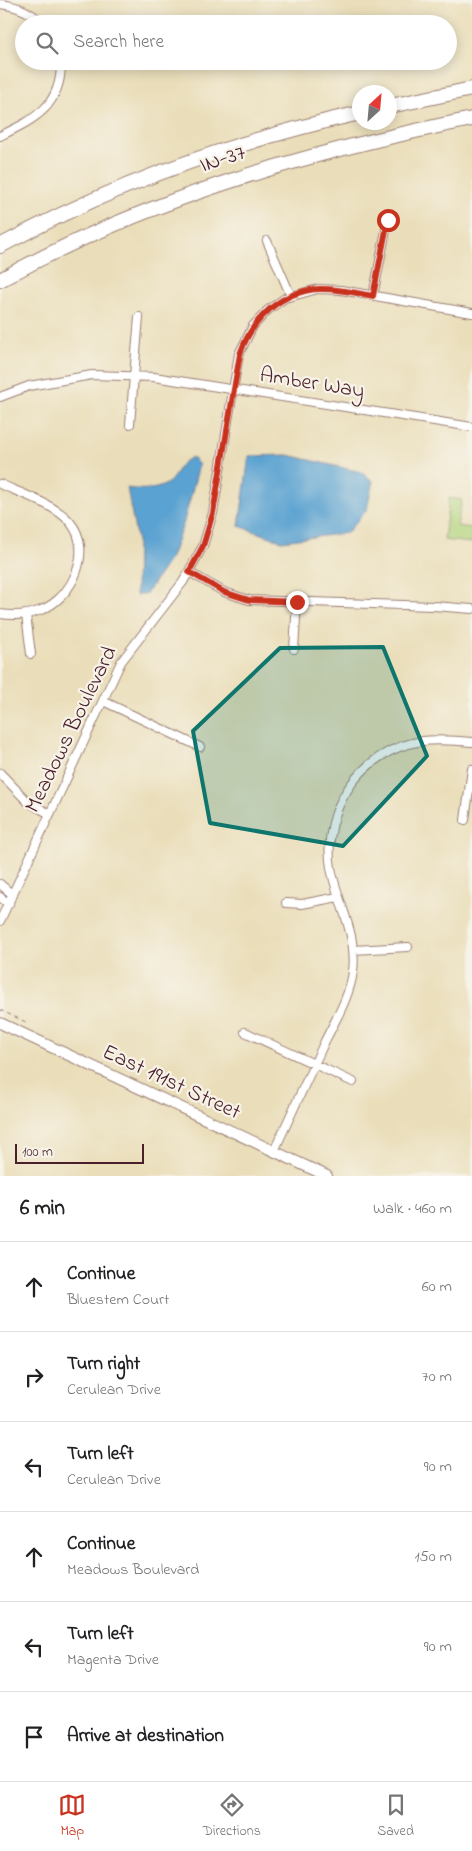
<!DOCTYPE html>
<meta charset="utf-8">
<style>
:root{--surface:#fff;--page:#f6f6f6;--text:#202124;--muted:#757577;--line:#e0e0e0;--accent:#c8321e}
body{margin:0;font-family:"Indie Flower",sans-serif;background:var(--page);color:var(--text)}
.compass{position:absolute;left:352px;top:85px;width:45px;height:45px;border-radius:50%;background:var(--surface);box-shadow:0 2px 12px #0003;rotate:26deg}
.scale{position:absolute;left:15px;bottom:12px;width:129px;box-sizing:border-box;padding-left:5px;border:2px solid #4a1f2b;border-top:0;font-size:14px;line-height:18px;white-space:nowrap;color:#4a1f2b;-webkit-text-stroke:4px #f7f3e8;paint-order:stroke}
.stop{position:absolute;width:15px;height:15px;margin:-11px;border:4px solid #c8321e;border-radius:50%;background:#fff}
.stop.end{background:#c8321e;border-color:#fff;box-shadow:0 1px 5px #0008}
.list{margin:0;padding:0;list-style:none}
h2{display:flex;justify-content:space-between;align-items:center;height:65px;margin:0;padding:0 20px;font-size:21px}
h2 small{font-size:16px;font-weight:400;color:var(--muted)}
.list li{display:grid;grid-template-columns:32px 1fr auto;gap:15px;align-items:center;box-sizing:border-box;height:90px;padding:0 20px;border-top:1px solid var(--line)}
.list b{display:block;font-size:19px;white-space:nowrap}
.list p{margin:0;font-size:16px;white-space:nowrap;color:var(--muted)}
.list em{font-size:16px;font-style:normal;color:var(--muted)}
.icon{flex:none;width:28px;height:28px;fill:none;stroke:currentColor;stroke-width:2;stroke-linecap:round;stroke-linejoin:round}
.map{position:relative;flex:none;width:472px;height:1176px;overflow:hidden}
.search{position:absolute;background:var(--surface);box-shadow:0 2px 12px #0003;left:15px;right:15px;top:15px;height:55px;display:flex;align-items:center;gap:12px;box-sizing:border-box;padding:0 18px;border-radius:28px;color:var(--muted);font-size:19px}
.sheet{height:605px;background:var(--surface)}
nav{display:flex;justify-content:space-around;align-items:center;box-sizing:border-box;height:70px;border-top:1px solid var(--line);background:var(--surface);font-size:14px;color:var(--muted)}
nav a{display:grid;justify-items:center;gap:2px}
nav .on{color:var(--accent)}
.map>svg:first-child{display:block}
.green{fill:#b1d47c;stroke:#7e7a54}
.water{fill:#5aa2d1;stroke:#52607e}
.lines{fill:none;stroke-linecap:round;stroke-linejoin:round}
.street-casing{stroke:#9a7e72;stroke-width:10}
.secondary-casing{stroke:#9a7e72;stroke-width:12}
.highway-casing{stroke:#9a7e72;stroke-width:16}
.path{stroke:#9a7e72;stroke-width:1;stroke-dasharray:4 4;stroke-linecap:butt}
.street{stroke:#fff;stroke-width:8}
.secondary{stroke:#fff;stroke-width:10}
.highway{stroke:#fff;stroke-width:14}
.route{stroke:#c8321e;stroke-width:6}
.marked{fill:#0f766e;fill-opacity:0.2;stroke:#0f766e;stroke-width:4;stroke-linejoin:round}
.labels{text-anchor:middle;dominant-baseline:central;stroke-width:4.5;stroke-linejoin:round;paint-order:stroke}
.street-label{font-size:22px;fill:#4a1f2b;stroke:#f7f3e8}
</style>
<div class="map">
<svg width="472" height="1176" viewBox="0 0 472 1176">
<rect width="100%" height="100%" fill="#f7f3e8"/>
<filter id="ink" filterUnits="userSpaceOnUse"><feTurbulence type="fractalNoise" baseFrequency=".02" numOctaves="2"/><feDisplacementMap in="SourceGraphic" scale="10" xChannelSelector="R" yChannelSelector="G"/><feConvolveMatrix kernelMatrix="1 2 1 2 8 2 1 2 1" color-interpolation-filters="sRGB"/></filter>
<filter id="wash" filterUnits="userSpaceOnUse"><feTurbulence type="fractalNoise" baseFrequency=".0096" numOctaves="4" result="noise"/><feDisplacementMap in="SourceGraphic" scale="20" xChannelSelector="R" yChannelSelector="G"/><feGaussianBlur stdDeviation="1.12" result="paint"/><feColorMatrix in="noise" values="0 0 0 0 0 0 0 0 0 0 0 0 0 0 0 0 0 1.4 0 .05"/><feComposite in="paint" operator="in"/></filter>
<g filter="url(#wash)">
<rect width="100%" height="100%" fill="#eadeba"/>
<!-- green -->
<path class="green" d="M449 498 462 500 457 526 472 528V543L444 540Z"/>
<!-- water -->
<path class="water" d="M288 455 361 472 373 481 367 509 347 533 282 541 239 526 249 456Z
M192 457 199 465 183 525 171 557 146 594 136 595 137 541 127 488C140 490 158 491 169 482 180 472 175 465 192 457Z"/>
</g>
<g filter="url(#ink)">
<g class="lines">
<defs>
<path id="street" d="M0 4C17 6 31 11 43 24
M0 136C35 119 62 106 61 61
M267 241 291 296
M373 296 388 220
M0 397 29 386 92 375 154 377 472 427
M130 424 139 317
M0 484C20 493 56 505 70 522 94 550 73 598 41 610 27 616 14 616 0 614
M189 572 224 592 249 600 434 606 472 609
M26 615 31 654
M294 649 297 602
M103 701 200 747
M0 773 28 802 50 814
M465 820 472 769
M0 884 13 895
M0 897 9 904
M286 903 302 904 338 897
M0 921 121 662 183 582 203 546 213 513 239 354 253 326 268 310 285 298 318 289 341 290 472 313
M353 950 408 947
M245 1032 353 1082
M274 1151C291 1115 308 1078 325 1041 336 1019 350 996 353 971 358 934 337 902 331 868 321 809 362 749 423 741 439 739 456 741 472 742"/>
<path id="secondary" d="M0 1023 327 1176"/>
<path id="highway" d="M390 106 472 89
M0 246C112 185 235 141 360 113
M0 280C148 198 308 152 472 119"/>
</defs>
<!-- street casing -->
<use href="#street" class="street-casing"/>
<!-- secondary casing -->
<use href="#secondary" class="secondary-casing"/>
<!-- highway casing -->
<use href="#highway" class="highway-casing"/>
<!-- path -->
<path class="path" d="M0 1010 28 1023"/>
<!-- street -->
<use href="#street" class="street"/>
<!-- secondary -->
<use href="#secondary" class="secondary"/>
<!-- highway -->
<use href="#highway" class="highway"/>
</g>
</g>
<g class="lines" filter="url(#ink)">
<!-- route -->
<path class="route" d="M297 602 249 600 224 592 189 572 203 546 213 513 240 354C252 319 281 291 319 289 337 288 356 293 373 296L388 220"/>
</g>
<!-- marked area -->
<path class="marked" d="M383 647 427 756 343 846 210 823 193 731 280 648Z"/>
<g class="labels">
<!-- street labels -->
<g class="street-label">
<text transform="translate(223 160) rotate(-18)">IN-37</text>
<text transform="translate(312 384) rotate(9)">Amber Way</text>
<text transform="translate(72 730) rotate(-64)">Meadows Boulevard</text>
<text transform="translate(171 1083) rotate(25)">East 191st Street</text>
</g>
</g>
</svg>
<svg class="compass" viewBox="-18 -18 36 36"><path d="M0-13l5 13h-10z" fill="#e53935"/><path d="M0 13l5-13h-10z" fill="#757577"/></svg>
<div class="scale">100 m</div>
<div class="stop" style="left:388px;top:220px"></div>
<div class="stop end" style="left:297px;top:602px"></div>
<div class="search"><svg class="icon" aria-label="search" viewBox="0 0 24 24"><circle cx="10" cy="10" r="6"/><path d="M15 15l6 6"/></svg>Search here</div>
</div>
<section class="sheet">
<h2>6 min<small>Walk · 460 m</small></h2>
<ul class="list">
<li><svg class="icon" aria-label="ahead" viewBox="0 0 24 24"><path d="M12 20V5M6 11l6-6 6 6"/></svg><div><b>Continue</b><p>Bluestem Court</p></div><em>60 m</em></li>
<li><svg class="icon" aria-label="right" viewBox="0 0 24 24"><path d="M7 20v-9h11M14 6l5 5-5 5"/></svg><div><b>Turn right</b><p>Cerulean Drive</p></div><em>70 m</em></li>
<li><svg class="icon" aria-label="left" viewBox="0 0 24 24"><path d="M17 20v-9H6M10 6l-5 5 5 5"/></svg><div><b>Turn left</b><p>Cerulean Drive</p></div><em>90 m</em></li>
<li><svg class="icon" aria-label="ahead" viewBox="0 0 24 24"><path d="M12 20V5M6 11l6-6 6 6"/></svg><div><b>Continue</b><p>Meadows Boulevard</p></div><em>150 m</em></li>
<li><svg class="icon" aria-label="left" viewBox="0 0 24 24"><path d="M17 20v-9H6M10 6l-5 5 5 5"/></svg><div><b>Turn left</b><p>Magenta Drive</p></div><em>90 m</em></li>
<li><svg class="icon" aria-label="arrive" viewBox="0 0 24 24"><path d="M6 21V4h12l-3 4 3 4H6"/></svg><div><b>Arrive at destination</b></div></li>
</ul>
</section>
<nav>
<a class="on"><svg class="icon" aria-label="map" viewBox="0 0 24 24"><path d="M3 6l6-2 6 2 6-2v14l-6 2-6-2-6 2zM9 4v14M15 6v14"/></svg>Map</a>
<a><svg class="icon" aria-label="directions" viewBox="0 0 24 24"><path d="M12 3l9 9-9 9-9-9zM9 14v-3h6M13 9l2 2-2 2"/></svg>Directions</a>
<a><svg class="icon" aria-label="saved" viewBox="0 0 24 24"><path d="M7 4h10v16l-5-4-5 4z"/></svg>Saved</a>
</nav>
